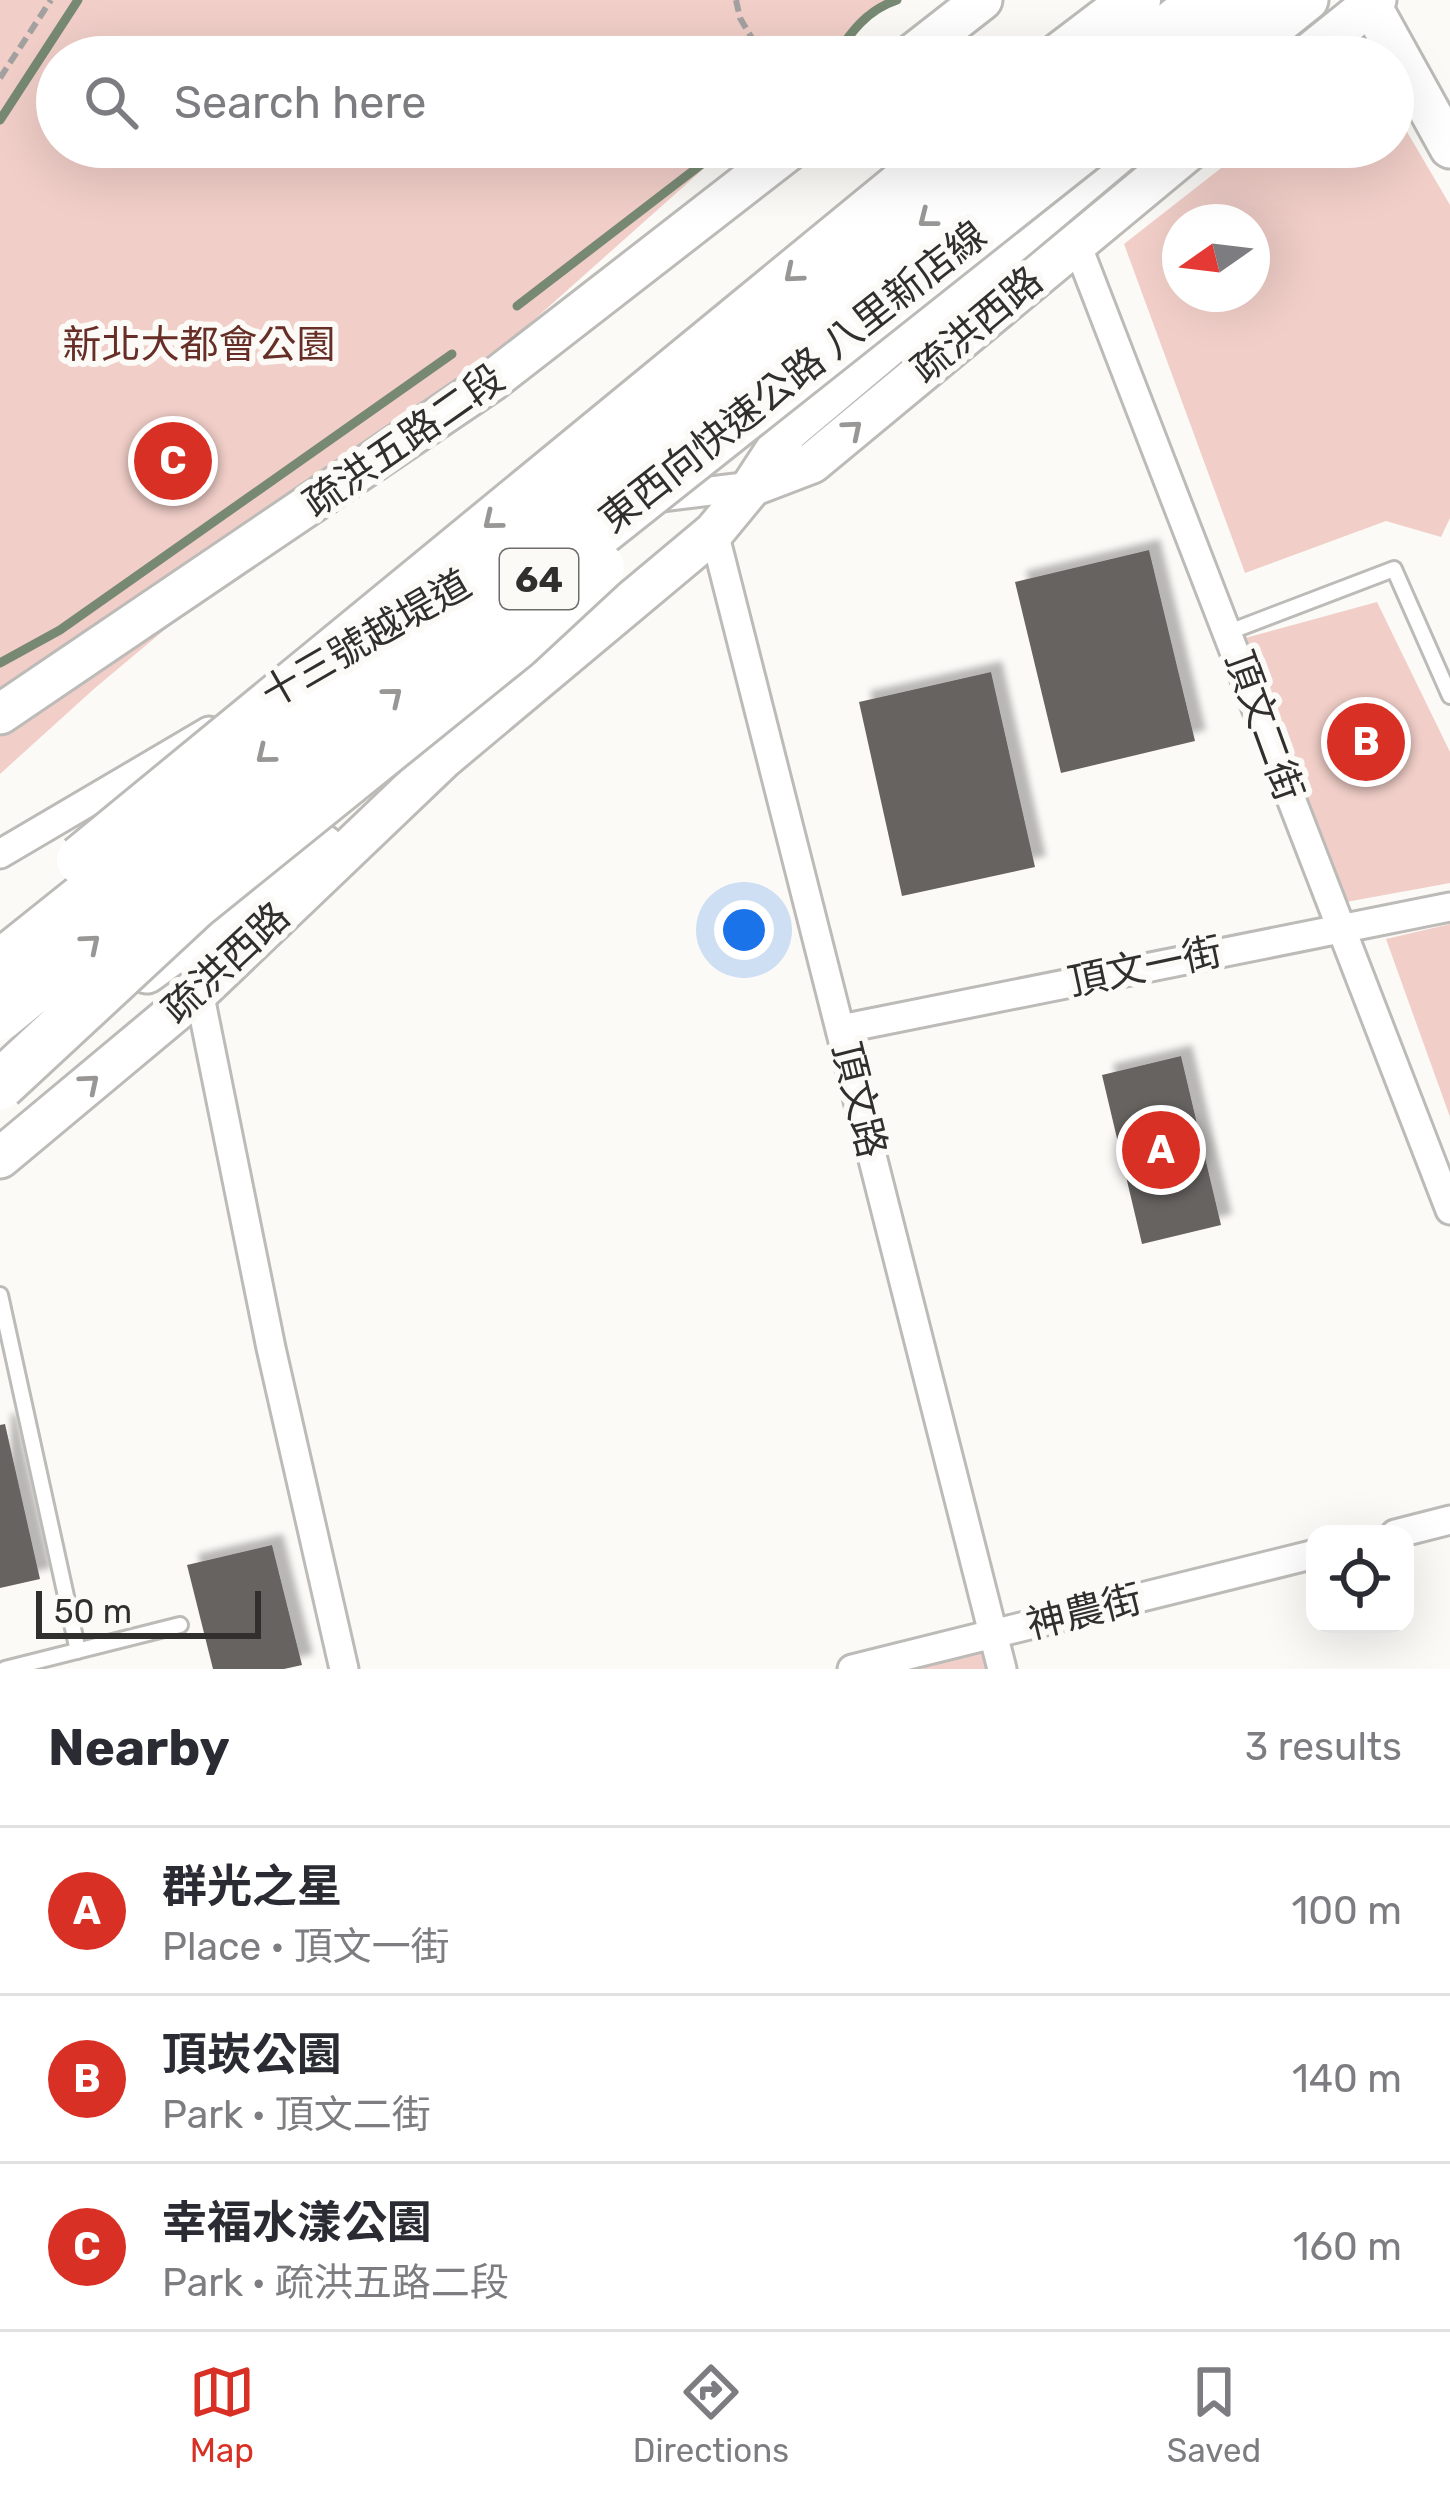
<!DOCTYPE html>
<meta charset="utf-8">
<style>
:root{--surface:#fff;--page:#f7f7f7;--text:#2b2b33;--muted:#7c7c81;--line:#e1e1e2;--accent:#d93025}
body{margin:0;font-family:Rubik,"Noto Sans TC",sans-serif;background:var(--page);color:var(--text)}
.controls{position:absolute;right:36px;bottom:36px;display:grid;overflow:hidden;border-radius:24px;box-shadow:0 12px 48px #0002}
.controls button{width:108px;height:108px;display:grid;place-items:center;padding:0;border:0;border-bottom:3px solid var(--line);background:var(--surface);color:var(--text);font:60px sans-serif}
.compass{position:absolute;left:1162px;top:204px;width:108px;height:108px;border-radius:50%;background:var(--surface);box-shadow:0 12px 48px #0002;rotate:256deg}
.scale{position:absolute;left:36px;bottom:30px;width:225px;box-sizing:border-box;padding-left:12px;border:6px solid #302f2e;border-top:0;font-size:33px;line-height:42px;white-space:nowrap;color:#302f2e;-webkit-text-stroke:9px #fcfaf7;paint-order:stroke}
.you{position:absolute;left:744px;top:930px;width:42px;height:42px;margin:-30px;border:9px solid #fff;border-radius:50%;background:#1a73e8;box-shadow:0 0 0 18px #1a73e833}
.badge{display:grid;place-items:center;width:78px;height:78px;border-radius:50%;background:var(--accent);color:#fff;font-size:39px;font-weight:700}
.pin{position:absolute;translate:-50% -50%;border:6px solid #fff;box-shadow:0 3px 12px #0006}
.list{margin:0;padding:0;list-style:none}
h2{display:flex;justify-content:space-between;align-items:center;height:156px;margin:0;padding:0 48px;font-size:51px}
h2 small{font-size:39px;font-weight:400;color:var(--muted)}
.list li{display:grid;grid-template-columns:78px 1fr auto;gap:36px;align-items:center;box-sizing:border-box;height:168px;padding:0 48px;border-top:3px solid var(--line)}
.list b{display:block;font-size:45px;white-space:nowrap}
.list p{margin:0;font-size:39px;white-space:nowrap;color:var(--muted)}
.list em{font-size:39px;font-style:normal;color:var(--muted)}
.icon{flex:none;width:66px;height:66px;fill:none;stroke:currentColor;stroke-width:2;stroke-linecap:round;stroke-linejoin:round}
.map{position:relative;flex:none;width:1450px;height:1669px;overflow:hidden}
.search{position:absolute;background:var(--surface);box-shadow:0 12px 48px #0002;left:36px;right:36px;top:36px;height:132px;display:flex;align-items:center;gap:30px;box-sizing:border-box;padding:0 42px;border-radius:66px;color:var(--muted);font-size:45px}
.sheet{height:660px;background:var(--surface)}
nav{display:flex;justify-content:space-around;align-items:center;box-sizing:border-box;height:168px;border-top:3px solid var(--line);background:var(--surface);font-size:33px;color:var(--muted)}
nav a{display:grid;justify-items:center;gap:6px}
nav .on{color:var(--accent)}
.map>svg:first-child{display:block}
.green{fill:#f1cec8;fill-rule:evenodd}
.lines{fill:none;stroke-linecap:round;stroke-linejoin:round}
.stream{stroke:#778973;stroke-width:9}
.building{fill:#666361;filter:url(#shadow)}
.lane-casing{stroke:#bdbbb8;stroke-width:20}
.street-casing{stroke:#bdbbb8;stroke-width:33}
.secondary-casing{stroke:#bdbbb8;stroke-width:45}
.highway-casing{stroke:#bdbbb8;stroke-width:54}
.path{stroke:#a2a19f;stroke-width:6;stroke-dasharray:12 6;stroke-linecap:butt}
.lane{stroke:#fff;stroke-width:14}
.street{stroke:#fff;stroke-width:27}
.secondary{stroke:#fff;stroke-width:39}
.highway{stroke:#fff;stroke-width:48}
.highway-bridge-casing{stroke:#bdbbb8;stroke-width:54;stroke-linecap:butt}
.highway-bridge{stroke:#fff;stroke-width:48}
.oneway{stroke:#989796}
.labels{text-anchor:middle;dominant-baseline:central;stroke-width:12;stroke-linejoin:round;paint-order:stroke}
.shield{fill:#fcfaf7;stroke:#6d6c6a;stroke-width:3}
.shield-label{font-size:36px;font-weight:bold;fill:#302f2e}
.street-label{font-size:39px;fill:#302f2e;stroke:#fcfaf7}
.park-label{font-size:39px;fill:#662e26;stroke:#fcfaf7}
</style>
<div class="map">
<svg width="1450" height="1669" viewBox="0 0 1450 1669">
<defs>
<filter id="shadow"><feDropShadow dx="11" dy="-11" stdDeviation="3" flood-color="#0004"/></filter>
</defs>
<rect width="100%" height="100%" fill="#fcfaf7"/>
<!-- green -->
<path class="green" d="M0 0H892L828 57H57V147H728L517 335 95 688 0 774Z
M1393 108 1450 205V518L1441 537 1386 521 1245 573 1124 244 1248 147H1393ZM1180 222H1252V294H1180Z
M1377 602 1450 752V883L1346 902 1245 638Z
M1450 924V1117L1386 939Z
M983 1651 989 1669H908Z"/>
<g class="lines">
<!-- stream -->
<path class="stream" d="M834 57C852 31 867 10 897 0
M0 120 78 0
M517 306 724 147
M0 663 60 630 452 354"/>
</g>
<!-- building -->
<path class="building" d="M1149 550 1195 741 1061 773 1015 582Z
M991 672 1035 867 902 896 859 702Z
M1181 1056 1221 1225 1142 1244 1102 1075Z
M5 1424 40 1579 0 1588V1425Z
M272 1545 302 1665 284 1669H213L187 1565Z"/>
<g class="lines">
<defs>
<path id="lane" d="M1229 632 1394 569 1450 696
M0 1295 78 1651
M5 1669 180 1625"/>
<path id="street" d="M1076 242 1450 1210
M653 498 752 486
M714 532 1002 1669
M0 854 209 731
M189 942 271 1348 344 1669
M841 1029 1450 907
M1395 1534 1450 1520
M852 1669 1315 1554"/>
<path id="secondary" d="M1368 0 1450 148
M909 57 982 0
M1237 57 1308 0
M1305 57 1376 0
M752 486 812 463 1193 147
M0 714 493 380 793 147
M147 973 323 845
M0 1158 200 991 444 758 714 532 752 486 788 431 1126 147"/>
<path id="highway" d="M1061 57 1136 0
M1133 57 1205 0
M1190 57 1258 0"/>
</defs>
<!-- lane casing -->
<use href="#lane" class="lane-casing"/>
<!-- street casing -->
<use href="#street" class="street-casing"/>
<!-- secondary casing -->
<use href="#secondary" class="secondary-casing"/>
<!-- highway casing -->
<use href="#highway" class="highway-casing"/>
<!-- path -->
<path class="path" d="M736 0 740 18 763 57
M0 78 51 0"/>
<!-- lane -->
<use href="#lane" class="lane"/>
<!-- street -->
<use href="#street" class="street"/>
<!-- secondary -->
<use href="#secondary" class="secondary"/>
<!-- highway -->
<use href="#highway" class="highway"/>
<defs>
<path id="highway-bridge" d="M81 860 949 147
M0 965 474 586 817 305 1019 147
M0 1016 498 612 1084 147
M0 1085 195 904 517 644 600 567"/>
</defs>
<!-- highway-bridge casing -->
<use href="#highway-bridge" class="highway-bridge-casing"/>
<!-- highway-bridge -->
<use href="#highway-bridge" class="highway-bridge"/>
</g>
<!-- one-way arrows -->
<defs><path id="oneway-chevron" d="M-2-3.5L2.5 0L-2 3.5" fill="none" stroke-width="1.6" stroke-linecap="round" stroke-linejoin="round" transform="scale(3)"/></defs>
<g class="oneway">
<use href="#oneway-chevron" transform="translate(927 219) rotate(142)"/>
<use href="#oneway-chevron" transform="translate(793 274) rotate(140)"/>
<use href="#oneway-chevron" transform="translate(853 429) rotate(-40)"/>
<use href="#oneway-chevron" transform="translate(492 521) rotate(141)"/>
<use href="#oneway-chevron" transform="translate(393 696) rotate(-39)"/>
<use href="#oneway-chevron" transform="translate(265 755) rotate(141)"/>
<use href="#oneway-chevron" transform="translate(91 943) rotate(-40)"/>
<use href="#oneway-chevron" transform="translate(90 1083) rotate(-40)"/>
</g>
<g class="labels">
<!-- shield labels -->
<rect class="shield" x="500" y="549" width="78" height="60" rx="9"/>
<g class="shield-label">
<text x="539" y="579">64</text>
</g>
<!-- street labels -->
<g class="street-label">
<text transform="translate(977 325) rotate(-40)">疏洪西路</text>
<text transform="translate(793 377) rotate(-38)">東西向快速公路 八里新店線</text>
<text transform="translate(404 441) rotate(-35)">疏洪五路二段</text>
<text transform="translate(366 639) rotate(-30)">十三號越堤道</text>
<text transform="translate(1264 726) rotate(70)">頂文二街</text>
<text transform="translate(226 963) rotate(-43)">疏洪西路</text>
<text transform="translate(1145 967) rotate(-12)">頂文一街</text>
<text transform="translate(859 1100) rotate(76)">頂文路</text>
<text transform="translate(1084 1612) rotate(-14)">神農街</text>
</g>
<!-- park labels -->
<g class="park-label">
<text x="199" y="345">新北大都會公園</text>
</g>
</g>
</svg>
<div class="controls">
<button><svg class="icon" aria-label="locate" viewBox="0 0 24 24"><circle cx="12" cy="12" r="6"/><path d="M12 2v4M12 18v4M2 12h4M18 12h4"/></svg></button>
</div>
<svg class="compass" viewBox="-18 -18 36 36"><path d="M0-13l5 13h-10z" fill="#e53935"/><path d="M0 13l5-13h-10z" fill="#7c7c81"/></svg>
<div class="scale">50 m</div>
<div class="you"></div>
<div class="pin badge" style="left:1161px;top:1150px">A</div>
<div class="pin badge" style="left:1366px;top:742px">B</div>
<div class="pin badge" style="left:173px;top:461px">C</div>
<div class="search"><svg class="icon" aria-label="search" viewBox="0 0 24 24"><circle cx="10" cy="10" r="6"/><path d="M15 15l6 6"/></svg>Search here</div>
</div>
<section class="sheet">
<h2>Nearby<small>3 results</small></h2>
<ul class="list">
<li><span class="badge">A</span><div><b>群光之星</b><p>Place · 頂文一街</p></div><em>100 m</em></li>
<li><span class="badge">B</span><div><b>頂崁公園</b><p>Park · 頂文二街</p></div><em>140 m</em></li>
<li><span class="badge">C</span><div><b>幸福水漾公園</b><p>Park · 疏洪五路二段</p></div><em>160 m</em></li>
</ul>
</section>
<nav>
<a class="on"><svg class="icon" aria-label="map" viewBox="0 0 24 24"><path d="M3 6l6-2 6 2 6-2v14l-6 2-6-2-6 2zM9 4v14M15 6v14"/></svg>Map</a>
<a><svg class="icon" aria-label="directions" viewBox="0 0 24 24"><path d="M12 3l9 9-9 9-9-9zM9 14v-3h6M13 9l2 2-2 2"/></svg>Directions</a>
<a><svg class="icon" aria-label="saved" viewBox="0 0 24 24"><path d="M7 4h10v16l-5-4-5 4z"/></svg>Saved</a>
</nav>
